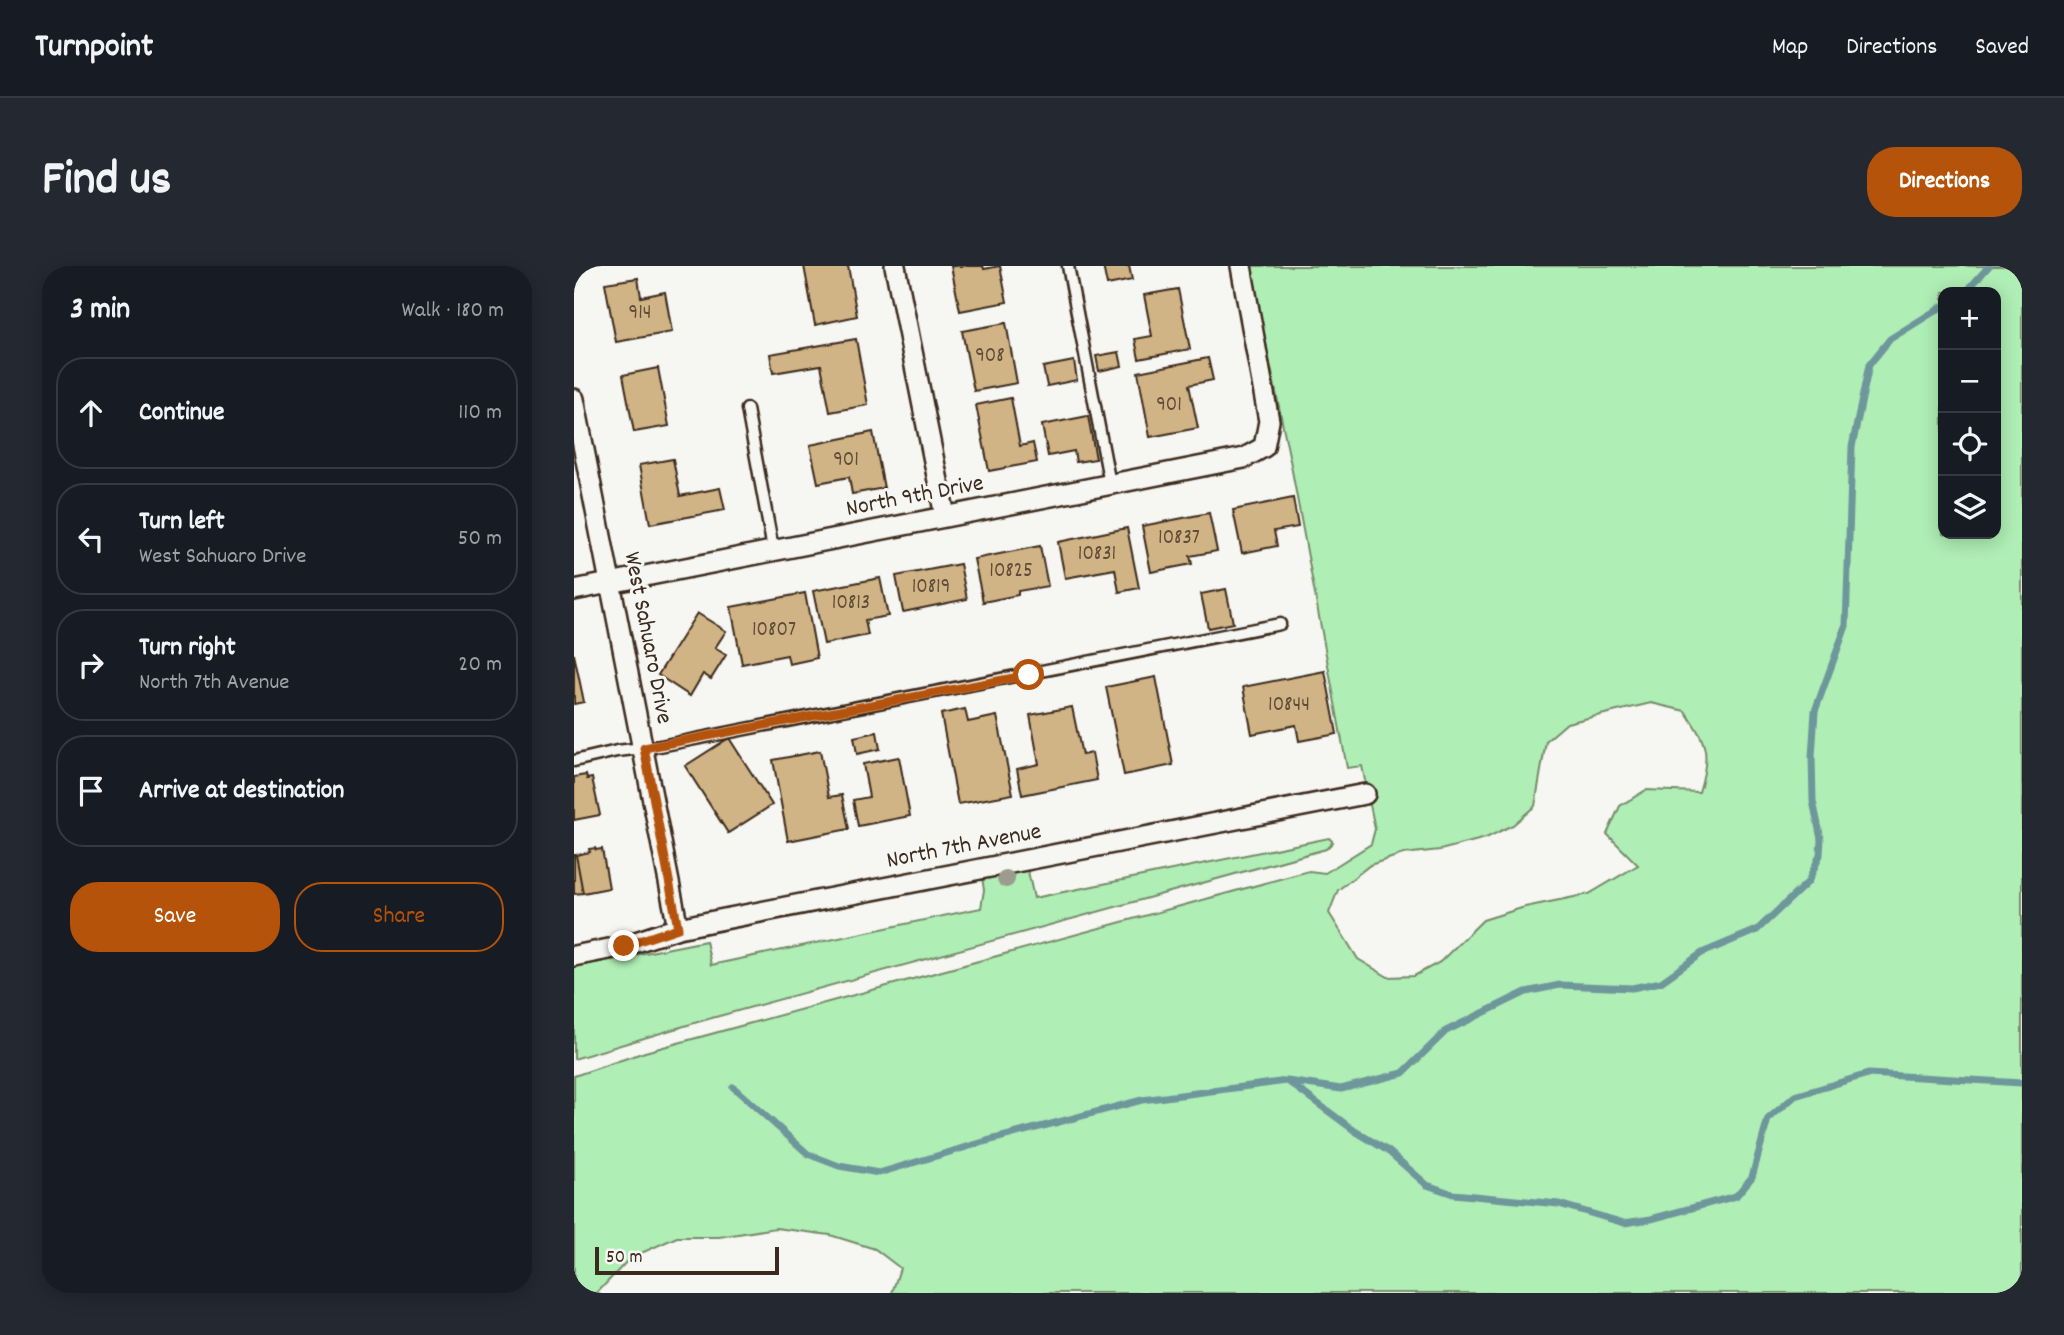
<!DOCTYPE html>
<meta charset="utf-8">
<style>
:root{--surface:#171b24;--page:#242831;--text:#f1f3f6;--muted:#9ea1a6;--line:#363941;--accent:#b45309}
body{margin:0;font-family:Dekko,sans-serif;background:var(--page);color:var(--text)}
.controls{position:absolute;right:21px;top:21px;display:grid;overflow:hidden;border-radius:14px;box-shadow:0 4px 18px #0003}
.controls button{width:63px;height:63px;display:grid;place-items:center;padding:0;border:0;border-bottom:2px solid var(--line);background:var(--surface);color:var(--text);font:35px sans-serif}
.scale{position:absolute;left:21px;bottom:18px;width:184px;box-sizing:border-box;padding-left:7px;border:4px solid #3b2a1e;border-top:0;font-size:19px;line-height:24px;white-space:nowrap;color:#3b2a1e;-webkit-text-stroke:5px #f6f6f2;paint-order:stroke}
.stop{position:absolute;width:21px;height:21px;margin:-16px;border:5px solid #b45309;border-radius:50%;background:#fff}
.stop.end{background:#b45309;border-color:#fff;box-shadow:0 2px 7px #0008}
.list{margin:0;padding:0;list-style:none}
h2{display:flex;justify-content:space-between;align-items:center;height:91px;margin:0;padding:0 28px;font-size:30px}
h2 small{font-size:23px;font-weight:400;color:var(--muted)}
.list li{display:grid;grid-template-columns:46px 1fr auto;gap:21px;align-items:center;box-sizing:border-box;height:112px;margin:0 14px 14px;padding:0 14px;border:2px solid var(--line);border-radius:28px}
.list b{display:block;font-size:26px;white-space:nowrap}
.list p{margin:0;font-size:23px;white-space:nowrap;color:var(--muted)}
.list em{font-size:23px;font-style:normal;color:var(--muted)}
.actions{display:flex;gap:14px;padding:21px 28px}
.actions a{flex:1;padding:16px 0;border:2px solid var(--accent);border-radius:28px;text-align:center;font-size:24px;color:var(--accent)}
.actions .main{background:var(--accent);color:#fff}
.icon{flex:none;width:38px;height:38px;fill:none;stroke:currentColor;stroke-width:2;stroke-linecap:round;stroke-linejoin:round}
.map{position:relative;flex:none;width:1448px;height:1027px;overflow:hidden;border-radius:28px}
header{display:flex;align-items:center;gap:42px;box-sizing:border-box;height:98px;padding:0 35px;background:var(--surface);border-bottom:2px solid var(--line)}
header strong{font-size:33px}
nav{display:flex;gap:38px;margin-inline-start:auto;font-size:24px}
.intro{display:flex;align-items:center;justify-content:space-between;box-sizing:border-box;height:168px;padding:0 42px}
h1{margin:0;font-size:49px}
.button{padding:18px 32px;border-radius:28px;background:var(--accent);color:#fff;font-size:24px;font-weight:700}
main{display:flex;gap:42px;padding:0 42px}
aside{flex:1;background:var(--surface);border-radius:28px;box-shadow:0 4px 18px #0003}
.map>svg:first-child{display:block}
.green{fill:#afeeb5;stroke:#758c6a;stroke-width:2;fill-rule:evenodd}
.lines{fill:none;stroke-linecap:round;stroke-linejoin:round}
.stream{stroke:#6e979b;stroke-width:7}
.building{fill:#d1b485;stroke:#3b2a1e;stroke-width:2}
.service-casing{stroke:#3b2a1e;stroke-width:15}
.minor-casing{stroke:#3b2a1e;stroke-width:24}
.service{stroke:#f6f6f2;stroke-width:10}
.minor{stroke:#f6f6f2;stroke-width:19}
.tree{fill:#9c9b8e}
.route{stroke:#b45309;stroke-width:9}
.labels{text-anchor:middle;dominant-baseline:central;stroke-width:6;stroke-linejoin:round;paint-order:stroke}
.number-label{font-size:21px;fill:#604c38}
.street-label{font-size:24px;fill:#3b2a1e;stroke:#f6f6f2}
</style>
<header>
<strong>Turnpoint</strong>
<nav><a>Map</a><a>Directions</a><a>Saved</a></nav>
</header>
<div class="intro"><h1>Find us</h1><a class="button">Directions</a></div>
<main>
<aside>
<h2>3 min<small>Walk · 180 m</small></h2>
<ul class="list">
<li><svg class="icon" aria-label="ahead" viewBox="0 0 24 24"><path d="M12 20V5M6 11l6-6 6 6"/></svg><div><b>Continue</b></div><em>110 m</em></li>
<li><svg class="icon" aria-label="left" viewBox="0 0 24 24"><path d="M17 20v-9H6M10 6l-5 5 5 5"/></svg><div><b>Turn left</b><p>West Sahuaro Drive</p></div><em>50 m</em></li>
<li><svg class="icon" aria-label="right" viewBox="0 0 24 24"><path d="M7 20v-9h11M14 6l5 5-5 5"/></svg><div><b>Turn right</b><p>North 7th Avenue</p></div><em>20 m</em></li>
<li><svg class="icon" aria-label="arrive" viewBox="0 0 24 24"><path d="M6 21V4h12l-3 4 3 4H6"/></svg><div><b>Arrive at destination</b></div></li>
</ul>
<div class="actions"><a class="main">Save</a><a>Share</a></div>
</aside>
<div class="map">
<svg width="1448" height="1027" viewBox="0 0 1448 1027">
<rect width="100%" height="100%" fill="#f6f6f2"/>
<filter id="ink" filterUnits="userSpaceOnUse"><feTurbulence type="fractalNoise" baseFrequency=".0143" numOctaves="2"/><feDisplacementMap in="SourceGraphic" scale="14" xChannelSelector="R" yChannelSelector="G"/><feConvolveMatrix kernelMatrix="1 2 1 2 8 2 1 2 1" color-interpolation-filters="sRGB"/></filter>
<g filter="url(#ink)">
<!-- green -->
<path class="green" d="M676 0H1448V1027H318L326 1002 301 983 256 969 202 962 145 971H103L56 992 23 1027H0V810L71 786 735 605 751 607 797 578 801 563 788 500 773 502 717 199ZM1369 26H1422V268H1369ZM1077 437 1111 445C1133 478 1137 487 1125 526L1072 524 1046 540 1033 568 1064 599 1015 628 951 641 909 654 866 696 840 710 814 711 784 693 755 647 764 624 796 599 829 588 866 584 912 572 939 559 961 540 972 475 993 457Z
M755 572 759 576 752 583 127 755 0 793V701L132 675 137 699 407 642 410 624 408 611 453 601 460 632Z"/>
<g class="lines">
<!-- stream -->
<path class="stream" d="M1392 26 1415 0
M716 817 781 865 814 885 853 919 879 928 985 938 1050 957 1077 953 1162 930 1178 911 1194 853 1221 830 1294 808 1448 817
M159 821 234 888 265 900 305 907 413 875 568 834 713 815 767 823 829 807 872 765 952 726 986 719 1058 722 1087 716 1128 687 1183 664 1234 616 1246 589 1247 573 1239 535 1238 491 1241 445 1272 360 1278 181 1295 99 1316 73 1369 40"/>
</g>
<!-- building -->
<path class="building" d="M230 0H274L283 50 241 59Z
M377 0H409L410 3 426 0 433 36 386 45Z
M529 0H555L558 14 533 19Z
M64 12 67 31 91 26 98 66 42 76 31 17Z
M604 23 616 83 565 93 561 73 578 70 570 29Z
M432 57 443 117 400 125 388 65Z
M282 73 294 139 256 146 247 99 199 107 196 88Z
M545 86 548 100 525 105 522 90Z
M634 92 639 114 615 119 624 162 576 171 564 106Z
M500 95 503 114 473 120 469 101Z
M84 102 95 160 60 166 49 109Z
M437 132 446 180 459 177 463 196 415 205 402 139Z
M514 150 522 193 502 196 500 185 474 190 468 159Z
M299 166 310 222 278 228 275 211 244 217 236 179Z
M99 193 106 230 146 222 151 244 76 258 65 199Z
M719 232 724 261 700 265 703 280 668 287 659 244Z
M635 247 643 285 616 290 618 298 577 306 568 260Z
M553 262 565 322 545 326 541 303 491 312 484 276Z
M466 280 474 320 444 325V329L409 336 400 293Z
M386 298 393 333 329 346 322 310Z
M306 312 314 350 291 354 294 369 250 378 239 325Z
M652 323 659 357 634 362 627 328Z
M231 327 243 392 215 398 213 389 168 398 157 341Z
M123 347 152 365 141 382 152 389 137 413 129 408 116 430 84 409Z
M0 388 10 436 0 438Z
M751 405 763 468 725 475 722 459 678 468 669 421Z
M582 411 599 499 550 509 532 421Z
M498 441 508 489 518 487 523 514 448 529 443 503 465 498 456 449Z
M391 443 394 456 423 450 439 528 384 538 367 448Z
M303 466 306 483 283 488 280 471Z
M155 472 198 539 154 567 111 500Z
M246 485 255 531 268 529 275 563 214 575 199 494Z
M325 491 336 550 284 560 279 534 295 531 289 498Z
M12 509 13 513 18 512 26 549 0 554V511Z
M21 582 22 584 28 583 35 622 9 627 2 589 16 586 15 583Z
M0 589H2L9 627 0 628Z"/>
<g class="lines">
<defs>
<path id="service" d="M494 0 536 218
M173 143 199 283
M0 495 43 485 86 480 706 358"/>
<path id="minor" d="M321 0 371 250
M0 133 104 662
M0 324 670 192 690 181 695 155 667 0
M0 690 50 680 104 662 791 528"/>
</defs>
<!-- service casing -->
<use href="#service" class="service-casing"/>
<!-- minor casing -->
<use href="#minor" class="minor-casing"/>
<!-- service -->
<use href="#service" class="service"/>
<!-- minor -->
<use href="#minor" class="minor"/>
</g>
<!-- trees -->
<circle class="tree" cx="432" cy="613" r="9"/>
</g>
<g class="lines" filter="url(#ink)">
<!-- route -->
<path class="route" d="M50 680 104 662 70 482 455 409"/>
</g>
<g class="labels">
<!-- number labels -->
<g class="number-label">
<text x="66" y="48">914</text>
<text x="416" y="91">908</text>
<text x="595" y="140">901</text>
<text x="272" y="195">901</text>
<text x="605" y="273">10837</text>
<text x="523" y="289">10831</text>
<text x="437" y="306">10825</text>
<text x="357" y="322">10819</text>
<text x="277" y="338">10813</text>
<text x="200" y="365">10807</text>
<text x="715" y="440">10844</text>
</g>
<!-- street labels -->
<g class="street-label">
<text transform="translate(341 231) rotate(-11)">North 9th Drive</text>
<text transform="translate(73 372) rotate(79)">West Sahuaro Drive</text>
<text transform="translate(390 581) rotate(-11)">North 7th Avenue</text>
</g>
</g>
</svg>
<div class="controls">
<button>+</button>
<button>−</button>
<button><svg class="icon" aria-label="locate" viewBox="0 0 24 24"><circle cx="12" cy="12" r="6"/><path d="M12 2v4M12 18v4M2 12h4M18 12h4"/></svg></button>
<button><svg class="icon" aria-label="layers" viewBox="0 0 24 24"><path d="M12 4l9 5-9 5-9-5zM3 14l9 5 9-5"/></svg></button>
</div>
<div class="scale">50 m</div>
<div class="stop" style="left:455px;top:409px"></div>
<div class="stop end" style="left:50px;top:680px"></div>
</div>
</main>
